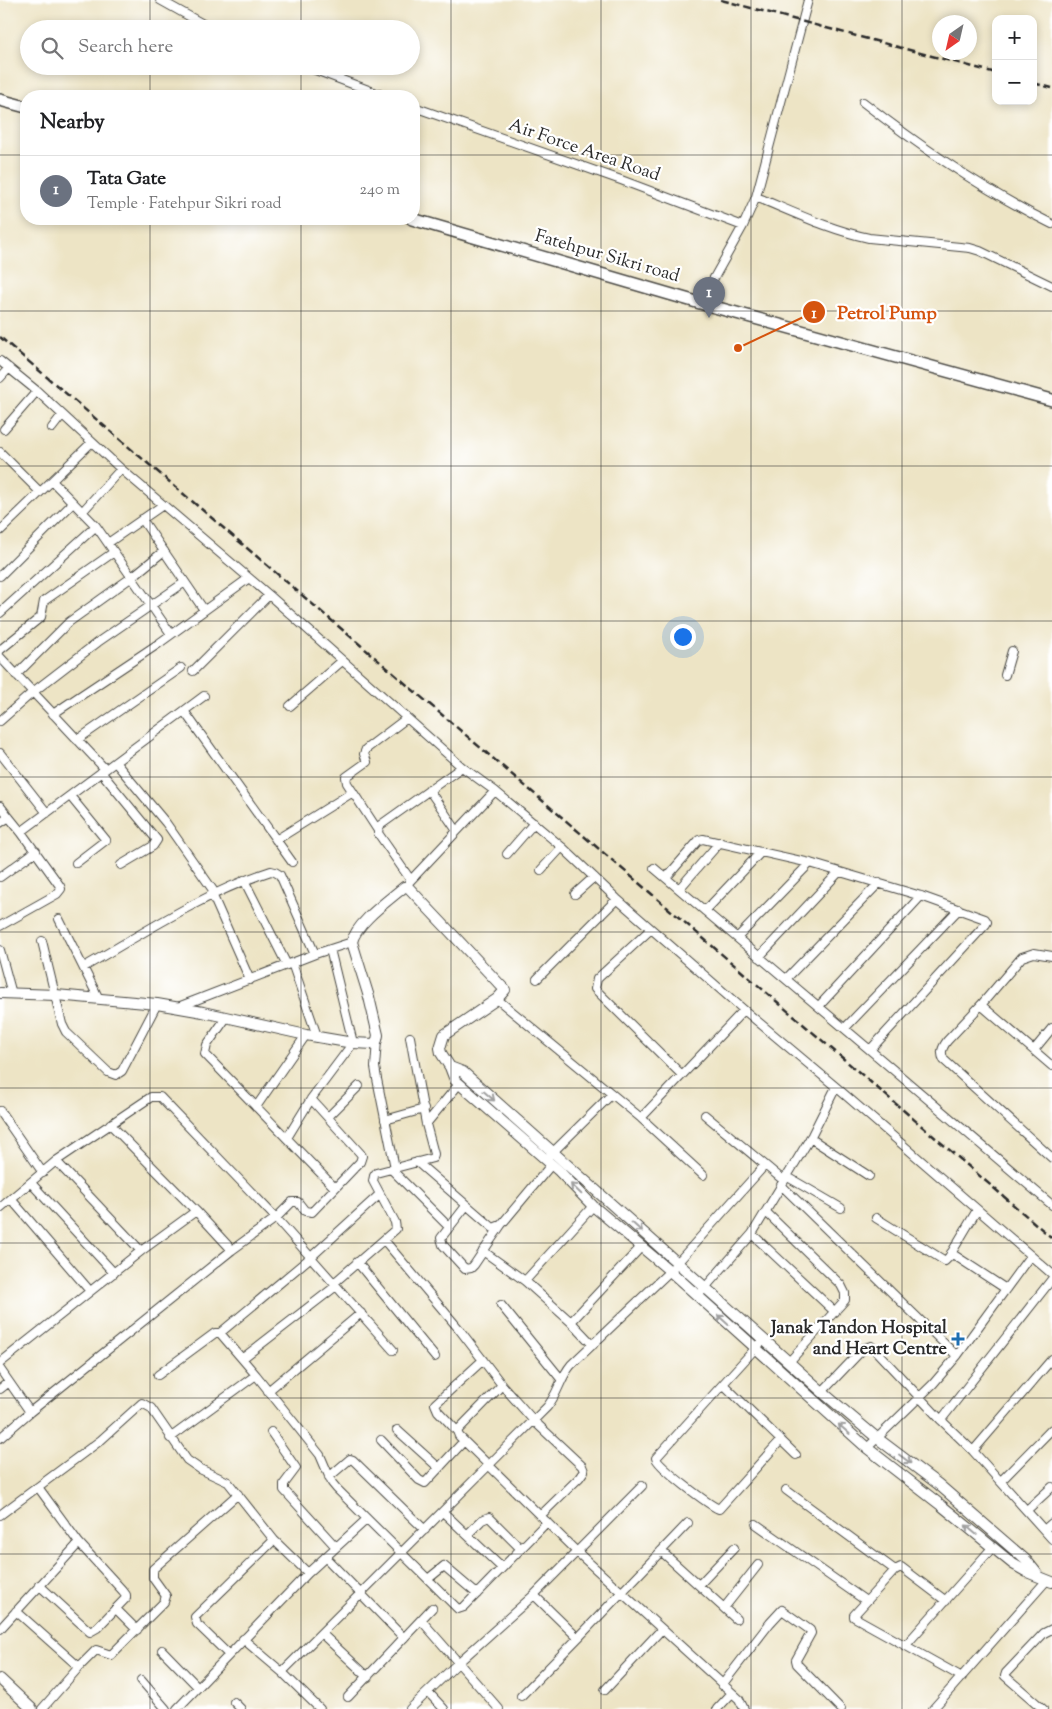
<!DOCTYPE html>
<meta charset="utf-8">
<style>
:root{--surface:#fff;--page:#f6f6f6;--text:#202124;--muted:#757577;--line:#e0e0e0;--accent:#0b8043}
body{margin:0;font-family:"Sorts Mill Goudy",serif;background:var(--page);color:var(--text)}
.controls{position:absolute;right:15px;top:15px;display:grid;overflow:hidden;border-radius:10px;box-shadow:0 2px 8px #0003}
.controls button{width:45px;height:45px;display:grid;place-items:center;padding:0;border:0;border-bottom:1px solid var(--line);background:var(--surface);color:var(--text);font:25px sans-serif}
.compass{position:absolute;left:932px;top:15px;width:45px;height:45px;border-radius:50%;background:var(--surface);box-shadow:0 2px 8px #0003;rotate:214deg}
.you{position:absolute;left:682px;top:636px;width:18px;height:18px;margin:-12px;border:4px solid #fff;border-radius:50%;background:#1a73e8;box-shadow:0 0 0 8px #1a73e833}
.badge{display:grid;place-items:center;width:32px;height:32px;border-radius:50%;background:var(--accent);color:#fff;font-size:16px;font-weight:700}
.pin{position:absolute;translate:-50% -41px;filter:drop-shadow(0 1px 2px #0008)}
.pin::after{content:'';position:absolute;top:26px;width:18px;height:15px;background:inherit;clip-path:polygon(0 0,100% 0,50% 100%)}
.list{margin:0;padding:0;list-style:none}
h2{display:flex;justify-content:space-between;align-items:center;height:65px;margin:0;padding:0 20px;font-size:21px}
h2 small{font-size:16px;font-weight:400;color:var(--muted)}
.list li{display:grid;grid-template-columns:32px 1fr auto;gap:15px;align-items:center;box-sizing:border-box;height:70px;padding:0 20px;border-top:1px solid var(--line)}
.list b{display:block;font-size:19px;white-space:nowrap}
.list p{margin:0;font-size:16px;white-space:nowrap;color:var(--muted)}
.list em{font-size:16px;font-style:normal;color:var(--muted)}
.icon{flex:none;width:28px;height:28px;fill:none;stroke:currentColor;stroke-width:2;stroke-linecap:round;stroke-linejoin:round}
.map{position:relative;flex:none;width:1052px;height:1709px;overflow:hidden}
.search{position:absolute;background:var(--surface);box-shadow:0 2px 8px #0003;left:20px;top:20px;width:400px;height:55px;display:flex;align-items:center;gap:12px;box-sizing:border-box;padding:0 18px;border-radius:28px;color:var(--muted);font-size:19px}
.panel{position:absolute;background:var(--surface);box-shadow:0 2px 8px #0003;left:20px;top:90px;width:400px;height:135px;border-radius:20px}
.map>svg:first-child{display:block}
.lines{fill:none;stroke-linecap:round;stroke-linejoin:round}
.street-casing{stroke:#484742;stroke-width:10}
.secondary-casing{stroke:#484742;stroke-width:12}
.primary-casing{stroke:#484742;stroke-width:14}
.street{stroke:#fff;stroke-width:8}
.secondary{stroke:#fff;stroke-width:10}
.primary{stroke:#fff;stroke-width:11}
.rail{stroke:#2b2b2b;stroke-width:2.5;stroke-dasharray:8 4;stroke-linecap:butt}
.oneway{stroke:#a0a0a0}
.grid{fill:none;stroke:#2b2b2b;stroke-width:1;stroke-opacity:0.55}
.poi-dot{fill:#1f6fb2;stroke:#fff;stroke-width:2}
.labels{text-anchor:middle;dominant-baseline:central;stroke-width:4.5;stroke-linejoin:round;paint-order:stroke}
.street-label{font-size:18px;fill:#2b2b2b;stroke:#fff}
.poi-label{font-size:18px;font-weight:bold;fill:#2b2b2b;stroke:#fff;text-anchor:end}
.leader{fill:none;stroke:#d5540f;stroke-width:2}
.callout-dot{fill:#d5540f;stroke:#fff;stroke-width:2}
.mark-label{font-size:15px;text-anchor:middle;font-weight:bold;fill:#fff}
.callout-label{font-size:19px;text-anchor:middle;font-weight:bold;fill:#d5540f;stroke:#fff;stroke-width:4.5;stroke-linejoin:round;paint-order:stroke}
</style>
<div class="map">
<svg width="1052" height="1709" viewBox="0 0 1052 1709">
<rect width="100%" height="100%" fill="#fff"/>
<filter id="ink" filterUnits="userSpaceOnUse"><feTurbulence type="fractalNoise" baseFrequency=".02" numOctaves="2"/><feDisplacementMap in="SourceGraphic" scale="10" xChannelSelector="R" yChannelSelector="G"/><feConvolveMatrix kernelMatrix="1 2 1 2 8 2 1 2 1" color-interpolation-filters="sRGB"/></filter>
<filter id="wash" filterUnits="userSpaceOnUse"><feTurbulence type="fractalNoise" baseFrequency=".0096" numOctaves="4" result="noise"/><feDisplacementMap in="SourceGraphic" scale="20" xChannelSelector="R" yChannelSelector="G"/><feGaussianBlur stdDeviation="1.12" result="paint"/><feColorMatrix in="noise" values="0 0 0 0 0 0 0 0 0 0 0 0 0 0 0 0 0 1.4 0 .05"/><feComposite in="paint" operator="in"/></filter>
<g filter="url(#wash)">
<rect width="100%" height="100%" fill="#ede4c5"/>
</g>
<g filter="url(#ink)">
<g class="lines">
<defs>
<path id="street" d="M160 0 212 29
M305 66 384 96
M863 102C922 148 985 191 1052 224
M414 107 621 180 743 226
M756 197C793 212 830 230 869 238L970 248 980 251 1052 286
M700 303 743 226 756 197 808 0
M0 361 37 391 121 469 269 595 462 767 495 791 562 847 617 899 744 1010 836 1087 1052 1274
M0 378 9 368
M52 428 62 415
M4 429 37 391
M0 452 40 492
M52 481 96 526 171 634
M82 512 121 469
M142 519 204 610
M0 531 92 442
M108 543 163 505
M0 576 73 503
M0 613 96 526
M0 650 41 617 44 601 114 552
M0 657 105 769
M193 671 269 595
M16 675 69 622 132 577 164 551
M1005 675 1012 651
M290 706 342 661
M184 711 292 862
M53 714 158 644 249 578
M0 721 33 692 98 642 185 582
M77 740 181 668
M0 753 47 813
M115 762 166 823 215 893
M101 772 157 840 153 846 121 865
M429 790 457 831
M70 796 106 840 76 863
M0 806 21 832 60 886 61 889 57 894 0 926
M0 823 9 817
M377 829 347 783 346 777 367 762 364 754 366 749 407 718
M21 832 204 696
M276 840 353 792
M507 854 534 823
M654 868 870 1050 1052 1205
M541 870 562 847
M0 877 36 851
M666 878 699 840 703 839 810 863 921 896 985 919 987 922 986 924 870 1050
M410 879 378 833 379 826 462 767
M244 880 287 965
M409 882 495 791
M679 889 720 842
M212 894 250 980
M575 894 594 877
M705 911 761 852
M59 919 99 999
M651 929 597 979 595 989 682 1075
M737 938 810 863
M42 941 62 1024 66 1032 108 1072 116 1075 122 1071 157 1004
M0 950 12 994
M1052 956 1034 953 1022 957 981 1005 947 1041C942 1048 940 1053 944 1060L1052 1158
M759 957 839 872
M292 963 317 1036
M84 967C145 932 204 893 271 871L275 872 280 875 315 954
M537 979 617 899
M786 979 879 883
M497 999 641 1118 703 1175
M981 1005 1052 1066
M819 1006 921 896
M178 1007 315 954 352 942
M226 1018 207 1045 205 1054 335 1188
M845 1028 959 909
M377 1040 375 1067 377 1079 395 1168
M1034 1050 1052 1028
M256 1107 306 1035
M0 1111 43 1173
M705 1115 783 1180
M328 1117 359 1086
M641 1118 744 1010
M385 1120 424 1109
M110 1124 196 1211 232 1250
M426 1124 459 1084
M287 1138 311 1099 353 1043 330 949
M810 1138 869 1176
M550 1155 612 1094
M56 1161 141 1251
M417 1162 493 1228 501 1225 551 1165
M391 1169 449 1227
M786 1176 841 1208
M31 1183 114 1273
M781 1185 957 1356
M11 1199 90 1291
M466 1206 441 1238 443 1245 465 1269 471 1268 474 1265 501 1225
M0 1208 56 1161 151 1097H160L276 1218 393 1350
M766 1212 841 1285 845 1293V1300L789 1362
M876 1218 945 1261 949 1257 977 1210
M752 1234 835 1312
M384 1240 459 1329 502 1385 534 1421 582 1466 584 1471 579 1478 540 1516
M483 1251 525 1281 571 1322 593 1345
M951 1253 1006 1289
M357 1262 435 1357
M525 1281 593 1206
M334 1283 396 1229 395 1222 373 1181 374 1176 376 1173 433 1158 434 1154 426 1124 410 1037
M702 1291 752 1234 812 1135 836 1087
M501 1305 561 1379
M571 1322 641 1247
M220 1333 311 1257 379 1195
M763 1340 723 1384 796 1455
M243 1358 336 1286
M0 1363 141 1251 196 1211
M0 1369 30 1412
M158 1375 215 1333H220L256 1375 320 1455 332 1483 337 1489 458 1609 464 1607 547 1522
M723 1384 656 1458C657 1466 709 1505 719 1509L780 1441
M502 1385 459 1429 457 1431 459 1436 576 1551 739 1699 744 1709
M0 1389 9 1382
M268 1391 361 1313
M822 1392 864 1348 871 1346 874 1349 941 1420 973 1451 1052 1539
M941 1420 1052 1279
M397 1430 439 1468
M457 1431 438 1411 435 1404 483 1360
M271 1432 296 1468 284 1484V1490L336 1547
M0 1438 30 1412 232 1250 276 1218 292 1202H298L305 1211 312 1212 360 1162 362 1156 360 1153 311 1099
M170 1438 256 1375
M381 1440 419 1480 425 1483 464 1441
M867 1448 933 1384 957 1356 1030 1256
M973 1451 1052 1359
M329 1477 350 1459 353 1460 425 1530
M1001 1481 1052 1429
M38 1487 79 1543 123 1591 126 1595V1598L97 1628 90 1632 39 1585
M786 1490 895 1570
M1027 1510 1052 1487
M443 1512 502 1568
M0 1515 101 1440 142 1403 151 1408 187 1460 200 1469 228 1482 274 1540 308 1573
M756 1524 866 1601
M1044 1530 1052 1523
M467 1535 482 1520 489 1517 521 1549
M661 1551 736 1619
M325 1557 404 1638
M428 1579 444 1566 477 1594
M699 1585 734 1548
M534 1595 578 1638 688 1523
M946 1601 901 1567 895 1570 854 1615V1617L962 1677
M724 1608 758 1565
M116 1609 137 1630
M16 1611 79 1667 42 1709
M421 1620 499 1709
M0 1629 79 1543
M321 1633 368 1677
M243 1639 282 1672 320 1709
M905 1646 992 1548
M162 1650 198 1687
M228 1654 197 1624 195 1617 274 1540
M79 1667 96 1650 111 1655 164 1602 166 1596 153 1578V1569L238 1494
M282 1672 547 1407C558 1394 560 1378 571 1365L670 1271 765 1165
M141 1680 166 1709
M722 1685 770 1623 782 1610 810 1630 811 1633 796 1660 797 1664 841 1709
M605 1690 662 1629
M428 1692 444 1709
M521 1696 578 1638
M348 1697 432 1608
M234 1702 241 1709
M177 1709 308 1573 367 1519
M410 1709 459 1662 534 1595 642 1486
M717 1709 732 1693
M933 1709 1047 1580
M1043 1709 1005 1676 1006 1673 1044 1633 1052 1629"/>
<path id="secondary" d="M0 993 56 995 157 1004 203 1012 306 1035 353 1043 374 1044 377 1040 378 1035 369 997 352 942C356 923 389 900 404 887H408L505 990 497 999 444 1035 440 1048 441 1053 450 1067 455 1080 559 1171 593 1206 670 1271 867 1448 942 1506 1013 1564 1027 1572 1052 1582
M450 1067 463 1072 827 1396 877 1438 938 1484 1027 1561 1039 1576
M0 1679 32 1709"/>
<path id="primary" d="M0 100 26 107
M412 219 700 303 1052 400"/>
</defs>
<!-- street casing -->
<use href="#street" class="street-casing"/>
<!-- secondary casing -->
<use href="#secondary" class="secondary-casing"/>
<!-- primary casing -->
<use href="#primary" class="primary-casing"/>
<!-- street -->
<use href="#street" class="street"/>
<!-- secondary -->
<use href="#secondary" class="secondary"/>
<!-- primary -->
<use href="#primary" class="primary"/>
<!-- rail -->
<path class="rail" d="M721 0 996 73
M1033 83 1052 88
M0 337 647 890 1052 1238"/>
</g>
<!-- one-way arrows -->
<defs><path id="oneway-shaft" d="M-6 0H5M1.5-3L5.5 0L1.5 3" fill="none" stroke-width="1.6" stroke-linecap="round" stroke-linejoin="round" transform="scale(1.25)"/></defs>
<g class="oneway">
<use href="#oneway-shaft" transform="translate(489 1096) rotate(41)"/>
<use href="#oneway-shaft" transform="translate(576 1189) rotate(-136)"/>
<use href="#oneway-shaft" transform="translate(637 1227) rotate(42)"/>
<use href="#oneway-shaft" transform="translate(723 1320) rotate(-138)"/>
<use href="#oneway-shaft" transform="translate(844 1429) rotate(-139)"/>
<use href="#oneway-shaft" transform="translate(905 1459) rotate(37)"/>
<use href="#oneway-shaft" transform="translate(971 1530) rotate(-140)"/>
</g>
</g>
<!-- grid -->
<path class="grid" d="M150 0V29M301 0V29M451 0V1709M601 0V1709M751 0V1709M902 0V1709M150 66V96M301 66V96M0 155H26M414 155H1052M150 219V1709M301 219V1709M0 311H1052M0 466H1052M0 621H1052M0 777H1052M0 932H1052M0 1088H1052M0 1243H1052M0 1398H1052M0 1554H1052"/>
<!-- markers -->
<path class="poi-dot" d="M955.5 1331.5h5v5h5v5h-5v5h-5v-5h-5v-5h5z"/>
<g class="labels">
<!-- street labels -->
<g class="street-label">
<text transform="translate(584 151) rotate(19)">Air Force Area Road</text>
<text transform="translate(607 257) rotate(16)">Fatehpur Sikri road</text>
</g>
<!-- poi labels -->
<g class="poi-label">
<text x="947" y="1329">Janak Tandon Hospital<tspan x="947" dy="21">and Heart Centre</tspan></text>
</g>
</g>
<!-- callouts -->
<path class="leader" d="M738 348L814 312"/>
<g class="callout-dot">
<circle cx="738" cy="348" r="5"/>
<circle cx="814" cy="312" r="12"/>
</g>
<g class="mark-label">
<text x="814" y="318">1</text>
</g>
<g class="callout-label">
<text x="887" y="319">Petrol Pump</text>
</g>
</svg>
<div class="controls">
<button>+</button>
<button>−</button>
</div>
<svg class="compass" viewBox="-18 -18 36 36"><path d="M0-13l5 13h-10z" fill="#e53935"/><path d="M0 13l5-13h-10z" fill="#757577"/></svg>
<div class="you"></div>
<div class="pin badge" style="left:709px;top:318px;background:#6b7280">1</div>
<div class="search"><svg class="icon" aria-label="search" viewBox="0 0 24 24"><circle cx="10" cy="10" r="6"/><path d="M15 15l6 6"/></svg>Search here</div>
<section class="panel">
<h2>Nearby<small></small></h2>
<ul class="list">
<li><span class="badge" style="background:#6b7280">1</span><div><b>Tata Gate</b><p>Temple · Fatehpur Sikri road</p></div><em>240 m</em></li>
</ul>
</section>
</div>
